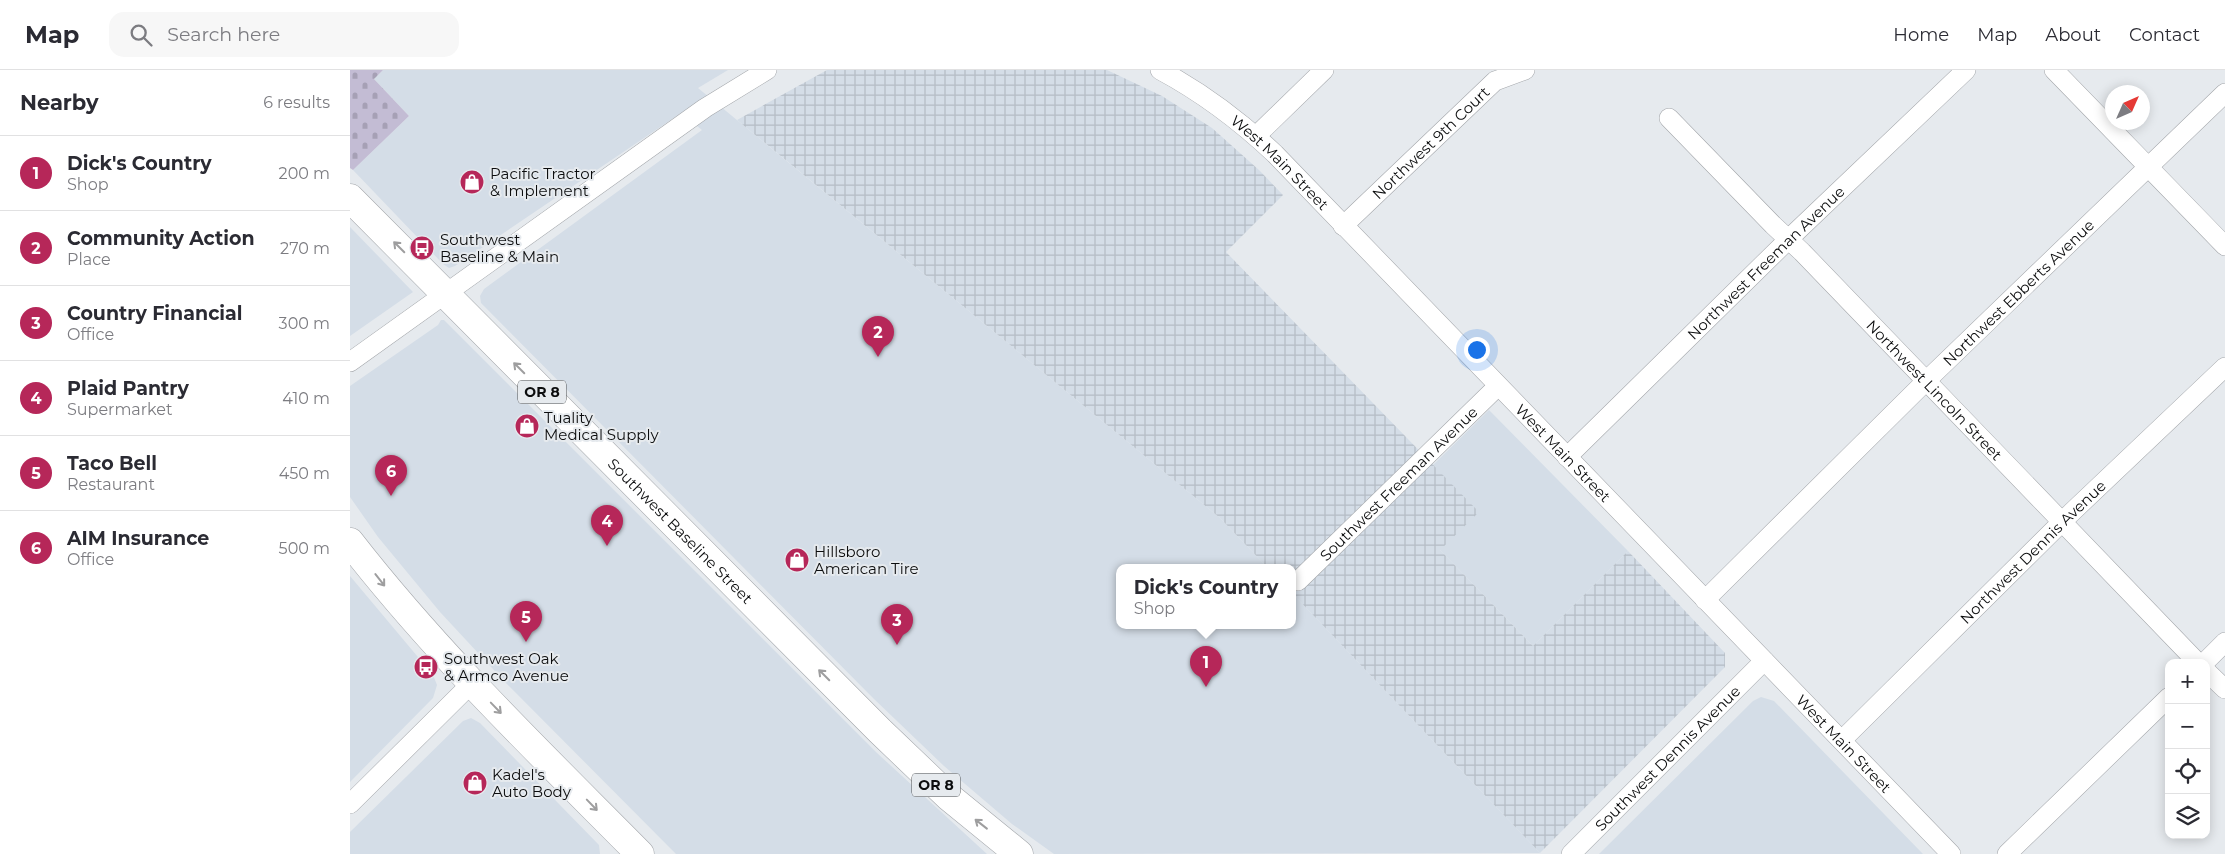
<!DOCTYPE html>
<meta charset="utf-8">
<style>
:root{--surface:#fff;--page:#f7f7f7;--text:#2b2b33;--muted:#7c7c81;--line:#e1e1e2;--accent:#b62759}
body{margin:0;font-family:Montserrat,sans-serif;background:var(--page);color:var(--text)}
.controls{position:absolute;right:15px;bottom:15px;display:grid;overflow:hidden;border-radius:10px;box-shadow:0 2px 12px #0003}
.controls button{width:45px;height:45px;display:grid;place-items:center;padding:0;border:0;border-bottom:1px solid var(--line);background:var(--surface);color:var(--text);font:25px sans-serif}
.compass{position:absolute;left:1755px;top:15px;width:45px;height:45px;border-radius:50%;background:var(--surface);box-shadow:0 2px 12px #0003;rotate:45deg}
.you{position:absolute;left:1126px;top:279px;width:18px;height:18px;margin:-12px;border:4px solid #fff;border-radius:50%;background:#1a73e8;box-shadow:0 0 0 8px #1a73e833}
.badge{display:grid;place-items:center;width:32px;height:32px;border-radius:50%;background:var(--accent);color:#fff;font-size:16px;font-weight:700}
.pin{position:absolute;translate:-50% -41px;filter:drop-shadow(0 1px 2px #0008)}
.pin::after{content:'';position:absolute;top:26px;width:18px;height:15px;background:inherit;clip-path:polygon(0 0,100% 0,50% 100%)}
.popup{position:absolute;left:766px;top:494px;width:180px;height:65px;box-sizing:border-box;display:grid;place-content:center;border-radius:10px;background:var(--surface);filter:drop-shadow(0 1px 4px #0005);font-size:16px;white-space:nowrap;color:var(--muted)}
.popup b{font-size:19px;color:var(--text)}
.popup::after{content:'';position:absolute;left:50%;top:100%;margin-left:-10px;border:10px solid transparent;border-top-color:var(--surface)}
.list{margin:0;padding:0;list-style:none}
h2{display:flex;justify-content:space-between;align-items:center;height:65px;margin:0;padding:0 20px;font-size:21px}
h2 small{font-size:16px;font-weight:400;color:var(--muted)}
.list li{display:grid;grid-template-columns:32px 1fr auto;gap:15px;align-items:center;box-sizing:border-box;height:75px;padding:0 20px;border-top:1px solid var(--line)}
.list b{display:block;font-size:19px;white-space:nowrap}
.list p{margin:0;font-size:16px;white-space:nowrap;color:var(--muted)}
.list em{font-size:16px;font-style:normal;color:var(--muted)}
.icon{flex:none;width:28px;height:28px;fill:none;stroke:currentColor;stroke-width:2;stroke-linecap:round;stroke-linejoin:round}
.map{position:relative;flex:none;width:1875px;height:784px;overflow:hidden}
header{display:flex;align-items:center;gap:30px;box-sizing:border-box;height:70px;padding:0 25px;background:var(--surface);border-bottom:1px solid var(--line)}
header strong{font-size:24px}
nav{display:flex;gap:28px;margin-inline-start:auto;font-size:18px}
.search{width:350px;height:45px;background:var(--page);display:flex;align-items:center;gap:12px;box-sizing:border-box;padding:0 18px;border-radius:15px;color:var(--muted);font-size:19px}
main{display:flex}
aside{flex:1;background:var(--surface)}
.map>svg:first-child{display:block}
.built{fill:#d4dde7}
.industrial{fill:url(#industrial-grid)}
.cemetery{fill:url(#cemetery-stones)}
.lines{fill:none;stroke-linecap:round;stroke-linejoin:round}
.minor-casing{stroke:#a3a6aa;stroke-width:20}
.highway-casing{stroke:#a3a6aa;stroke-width:29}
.minor{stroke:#fff;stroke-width:19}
.highway{stroke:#fff;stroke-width:28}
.oneway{stroke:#9e9e9f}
.labels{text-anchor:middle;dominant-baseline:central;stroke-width:4;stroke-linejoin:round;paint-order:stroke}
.shield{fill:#e6eaee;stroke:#4d4f51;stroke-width:1}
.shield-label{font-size:14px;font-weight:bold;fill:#0c0d0e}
.street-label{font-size:15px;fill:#0c0d0e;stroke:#e6eaee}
.poi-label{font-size:15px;fill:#0c0d0e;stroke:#e6eaee;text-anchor:start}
</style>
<header>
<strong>Map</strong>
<div class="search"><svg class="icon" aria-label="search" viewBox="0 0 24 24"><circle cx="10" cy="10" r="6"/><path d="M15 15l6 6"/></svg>Search here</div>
<nav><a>Home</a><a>Map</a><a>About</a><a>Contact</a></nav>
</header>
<main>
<aside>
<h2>Nearby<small>6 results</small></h2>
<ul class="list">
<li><span class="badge">1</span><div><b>Dick's Country</b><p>Shop</p></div><em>200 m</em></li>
<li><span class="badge">2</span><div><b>Community Action</b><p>Place</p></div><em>270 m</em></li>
<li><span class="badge">3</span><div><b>Country Financial</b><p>Office</p></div><em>300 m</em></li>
<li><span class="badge">4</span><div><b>Plaid Pantry</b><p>Supermarket</p></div><em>410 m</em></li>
<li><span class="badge">5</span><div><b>Taco Bell</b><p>Restaurant</p></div><em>450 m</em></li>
<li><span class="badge">6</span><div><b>AIM Insurance</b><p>Office</p></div><em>500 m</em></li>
</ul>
</aside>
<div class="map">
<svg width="1875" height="784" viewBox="0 0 1875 784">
<defs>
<pattern id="industrial-grid" width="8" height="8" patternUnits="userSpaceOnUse" patternTransform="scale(1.25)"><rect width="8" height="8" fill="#d4dde7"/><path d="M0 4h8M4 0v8" fill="none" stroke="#b5bcc5"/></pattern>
<pattern id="cemetery-stones" width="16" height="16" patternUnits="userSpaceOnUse" patternTransform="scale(1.25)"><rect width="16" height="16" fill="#c3bcd4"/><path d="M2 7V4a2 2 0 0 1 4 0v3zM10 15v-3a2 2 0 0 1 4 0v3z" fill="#a6a0b5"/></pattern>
</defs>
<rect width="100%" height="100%" fill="#e6eaee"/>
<!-- built -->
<path class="built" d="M33 0H378L348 18 870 448 918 498H770V556H942V523L1190 783 704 784 662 754 594 696 524 629 131 233 130 226 134 219 352 60 331 43 105 196 99 198 93 194 3 100 59 46 24 9Z
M0 157 63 222 0 266Z
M91 250H94L527 683 637 784H326L155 612 90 542 28 467 0 427V316L88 255Z
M1139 340 1278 481 1183 576 1090 480 1083 395Z
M0 506 83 605 87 615 83 628 0 712Z
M1411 627 1424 631 1573 784H1249L1403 631Z
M121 648 130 653 249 775 250 784H0V762L113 651Z"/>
<!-- industrial -->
<path class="industrial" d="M477 0H757L812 26 862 58 909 100 933 125 876 182 1129 442 1090 480 1183 576 1278 481 1375 583V597L1190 783 942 523V498H918L870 448 387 50Z"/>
<!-- cemetery -->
<path class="cemetery" d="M0 0H33L24 9 59 46 3 100 0 98Z"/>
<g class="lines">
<defs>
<g id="minor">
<path id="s1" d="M810 0C853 23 890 51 925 84L1601 784"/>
<path d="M1704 0 1875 176"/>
<path id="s2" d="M1319 48 1423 155 1452 182 1848 593"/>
<path d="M906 66 974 0"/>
<path id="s3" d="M993 156 1145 11 1175 0"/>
<path d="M0 292 355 38 417 0"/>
<path id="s4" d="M1217 387 1447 161 1616 0"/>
<path id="s5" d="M948 511 1148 316"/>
<path id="s6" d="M1355 530 1576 311 1875 23"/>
<path d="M1854 593 1875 572"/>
<path d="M1856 601 1875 619"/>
<path id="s7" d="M1492 670 1721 443 1875 297"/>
<path d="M0 734 122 613"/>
<path id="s8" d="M1221 784 1414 591"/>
<path d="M1657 784 1819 627"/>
</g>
<g id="highway">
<path id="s9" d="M0 128 530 661 599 727 669 784"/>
<path d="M0 472C87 584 190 683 290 784"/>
</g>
</defs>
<!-- minor casing -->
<use href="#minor" class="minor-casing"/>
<!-- highway casing -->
<use href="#highway" class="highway-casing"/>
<!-- minor -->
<use href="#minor" class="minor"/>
<!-- highway -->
<use href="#highway" class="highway"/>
</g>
<!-- one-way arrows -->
<defs><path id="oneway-shaft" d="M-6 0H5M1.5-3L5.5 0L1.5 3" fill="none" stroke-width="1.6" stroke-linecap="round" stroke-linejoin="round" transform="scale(1.25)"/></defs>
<g class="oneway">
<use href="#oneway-shaft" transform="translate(49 177) rotate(-135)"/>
<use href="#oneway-shaft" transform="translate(169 298) rotate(-135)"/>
<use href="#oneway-shaft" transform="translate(30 510) rotate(52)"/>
<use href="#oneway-shaft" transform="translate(474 605) rotate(-135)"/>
<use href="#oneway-shaft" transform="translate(146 638) rotate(46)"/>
<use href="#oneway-shaft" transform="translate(242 735) rotate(46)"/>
<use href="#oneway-shaft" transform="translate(631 754) rotate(-142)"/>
</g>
<!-- icons -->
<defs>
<symbol id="shop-disc" viewBox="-11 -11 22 22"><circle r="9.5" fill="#b62759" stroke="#e6eaee"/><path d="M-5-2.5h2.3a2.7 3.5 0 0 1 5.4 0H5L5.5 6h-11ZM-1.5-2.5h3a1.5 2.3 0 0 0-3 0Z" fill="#fff"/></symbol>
<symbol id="bus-disc" viewBox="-11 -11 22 22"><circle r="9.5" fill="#b62759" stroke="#e6eaee"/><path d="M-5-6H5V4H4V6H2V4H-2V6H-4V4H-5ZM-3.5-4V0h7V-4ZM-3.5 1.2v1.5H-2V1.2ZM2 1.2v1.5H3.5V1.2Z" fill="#fff"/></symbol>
</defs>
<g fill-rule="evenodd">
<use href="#shop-disc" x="108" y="98" width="28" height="28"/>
<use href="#bus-disc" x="58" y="164" width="28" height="28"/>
<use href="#shop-disc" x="163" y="342" width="28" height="28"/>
<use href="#shop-disc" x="433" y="476" width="28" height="28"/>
<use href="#bus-disc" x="62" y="583" width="28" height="28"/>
<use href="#shop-disc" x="111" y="699" width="28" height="28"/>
</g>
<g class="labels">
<!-- shield labels -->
<g class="shield">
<rect x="168" y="310.5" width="48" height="23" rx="4"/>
<rect x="562" y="703.5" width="48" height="23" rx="4"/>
</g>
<g class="shield-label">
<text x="192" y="322">OR 8</text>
<text x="586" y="715">OR 8</text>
</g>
<!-- street labels -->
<g class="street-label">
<text stroke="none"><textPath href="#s3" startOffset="121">Northwest 9th Court</textPath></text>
<text stroke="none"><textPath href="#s1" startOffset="152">West Main Street</textPath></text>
<text stroke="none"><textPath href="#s4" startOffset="278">Northwest Freeman Avenue</textPath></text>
<text stroke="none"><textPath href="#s6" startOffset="439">Northwest Ebberts Avenue</textPath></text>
<text stroke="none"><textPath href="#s2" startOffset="380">Northwest Lincoln Street</textPath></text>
<text stroke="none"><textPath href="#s1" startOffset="558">West Main Street</textPath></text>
<text stroke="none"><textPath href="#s5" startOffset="140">Southwest Freeman Avenue</textPath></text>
<text stroke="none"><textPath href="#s9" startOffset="469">Southwest Baseline Street</textPath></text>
<text stroke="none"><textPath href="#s7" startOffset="268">Northwest Dennis Avenue</textPath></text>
<text stroke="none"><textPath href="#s1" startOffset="962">West Main Street</textPath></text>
<text stroke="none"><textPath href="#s8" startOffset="136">Southwest Dennis Avenue</textPath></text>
</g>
<!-- poi labels -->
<g class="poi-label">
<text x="140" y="103">Pacific Tractor<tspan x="140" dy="17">&amp; Implement</tspan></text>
<text x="90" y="169">Southwest<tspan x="90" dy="17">Baseline &amp; Main</tspan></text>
<text x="194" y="347">Tuality<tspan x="194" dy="17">Medical Supply</tspan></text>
<text x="464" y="481">Hillsboro<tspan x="464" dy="17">American Tire</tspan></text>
<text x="94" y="588">Southwest Oak<tspan x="94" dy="17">&amp; Armco Avenue</tspan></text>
<text x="142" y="704">Kadel's<tspan x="142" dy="17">Auto Body</tspan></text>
</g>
</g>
</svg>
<div class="controls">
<button>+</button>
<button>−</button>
<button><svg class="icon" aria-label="locate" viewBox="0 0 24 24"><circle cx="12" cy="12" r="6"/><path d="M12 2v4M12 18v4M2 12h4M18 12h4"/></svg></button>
<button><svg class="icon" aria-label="layers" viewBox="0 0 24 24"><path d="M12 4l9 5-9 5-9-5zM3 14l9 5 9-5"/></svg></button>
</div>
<svg class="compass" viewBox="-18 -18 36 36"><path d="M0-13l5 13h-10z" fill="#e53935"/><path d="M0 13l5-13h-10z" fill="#7c7c81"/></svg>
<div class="you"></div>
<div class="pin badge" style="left:856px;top:617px">1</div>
<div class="popup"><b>Dick's Country</b>Shop</div>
<div class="pin badge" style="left:528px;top:287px">2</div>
<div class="pin badge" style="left:547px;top:575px">3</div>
<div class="pin badge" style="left:257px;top:476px">4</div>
<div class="pin badge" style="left:176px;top:572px">5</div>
<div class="pin badge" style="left:41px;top:426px">6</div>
</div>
</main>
